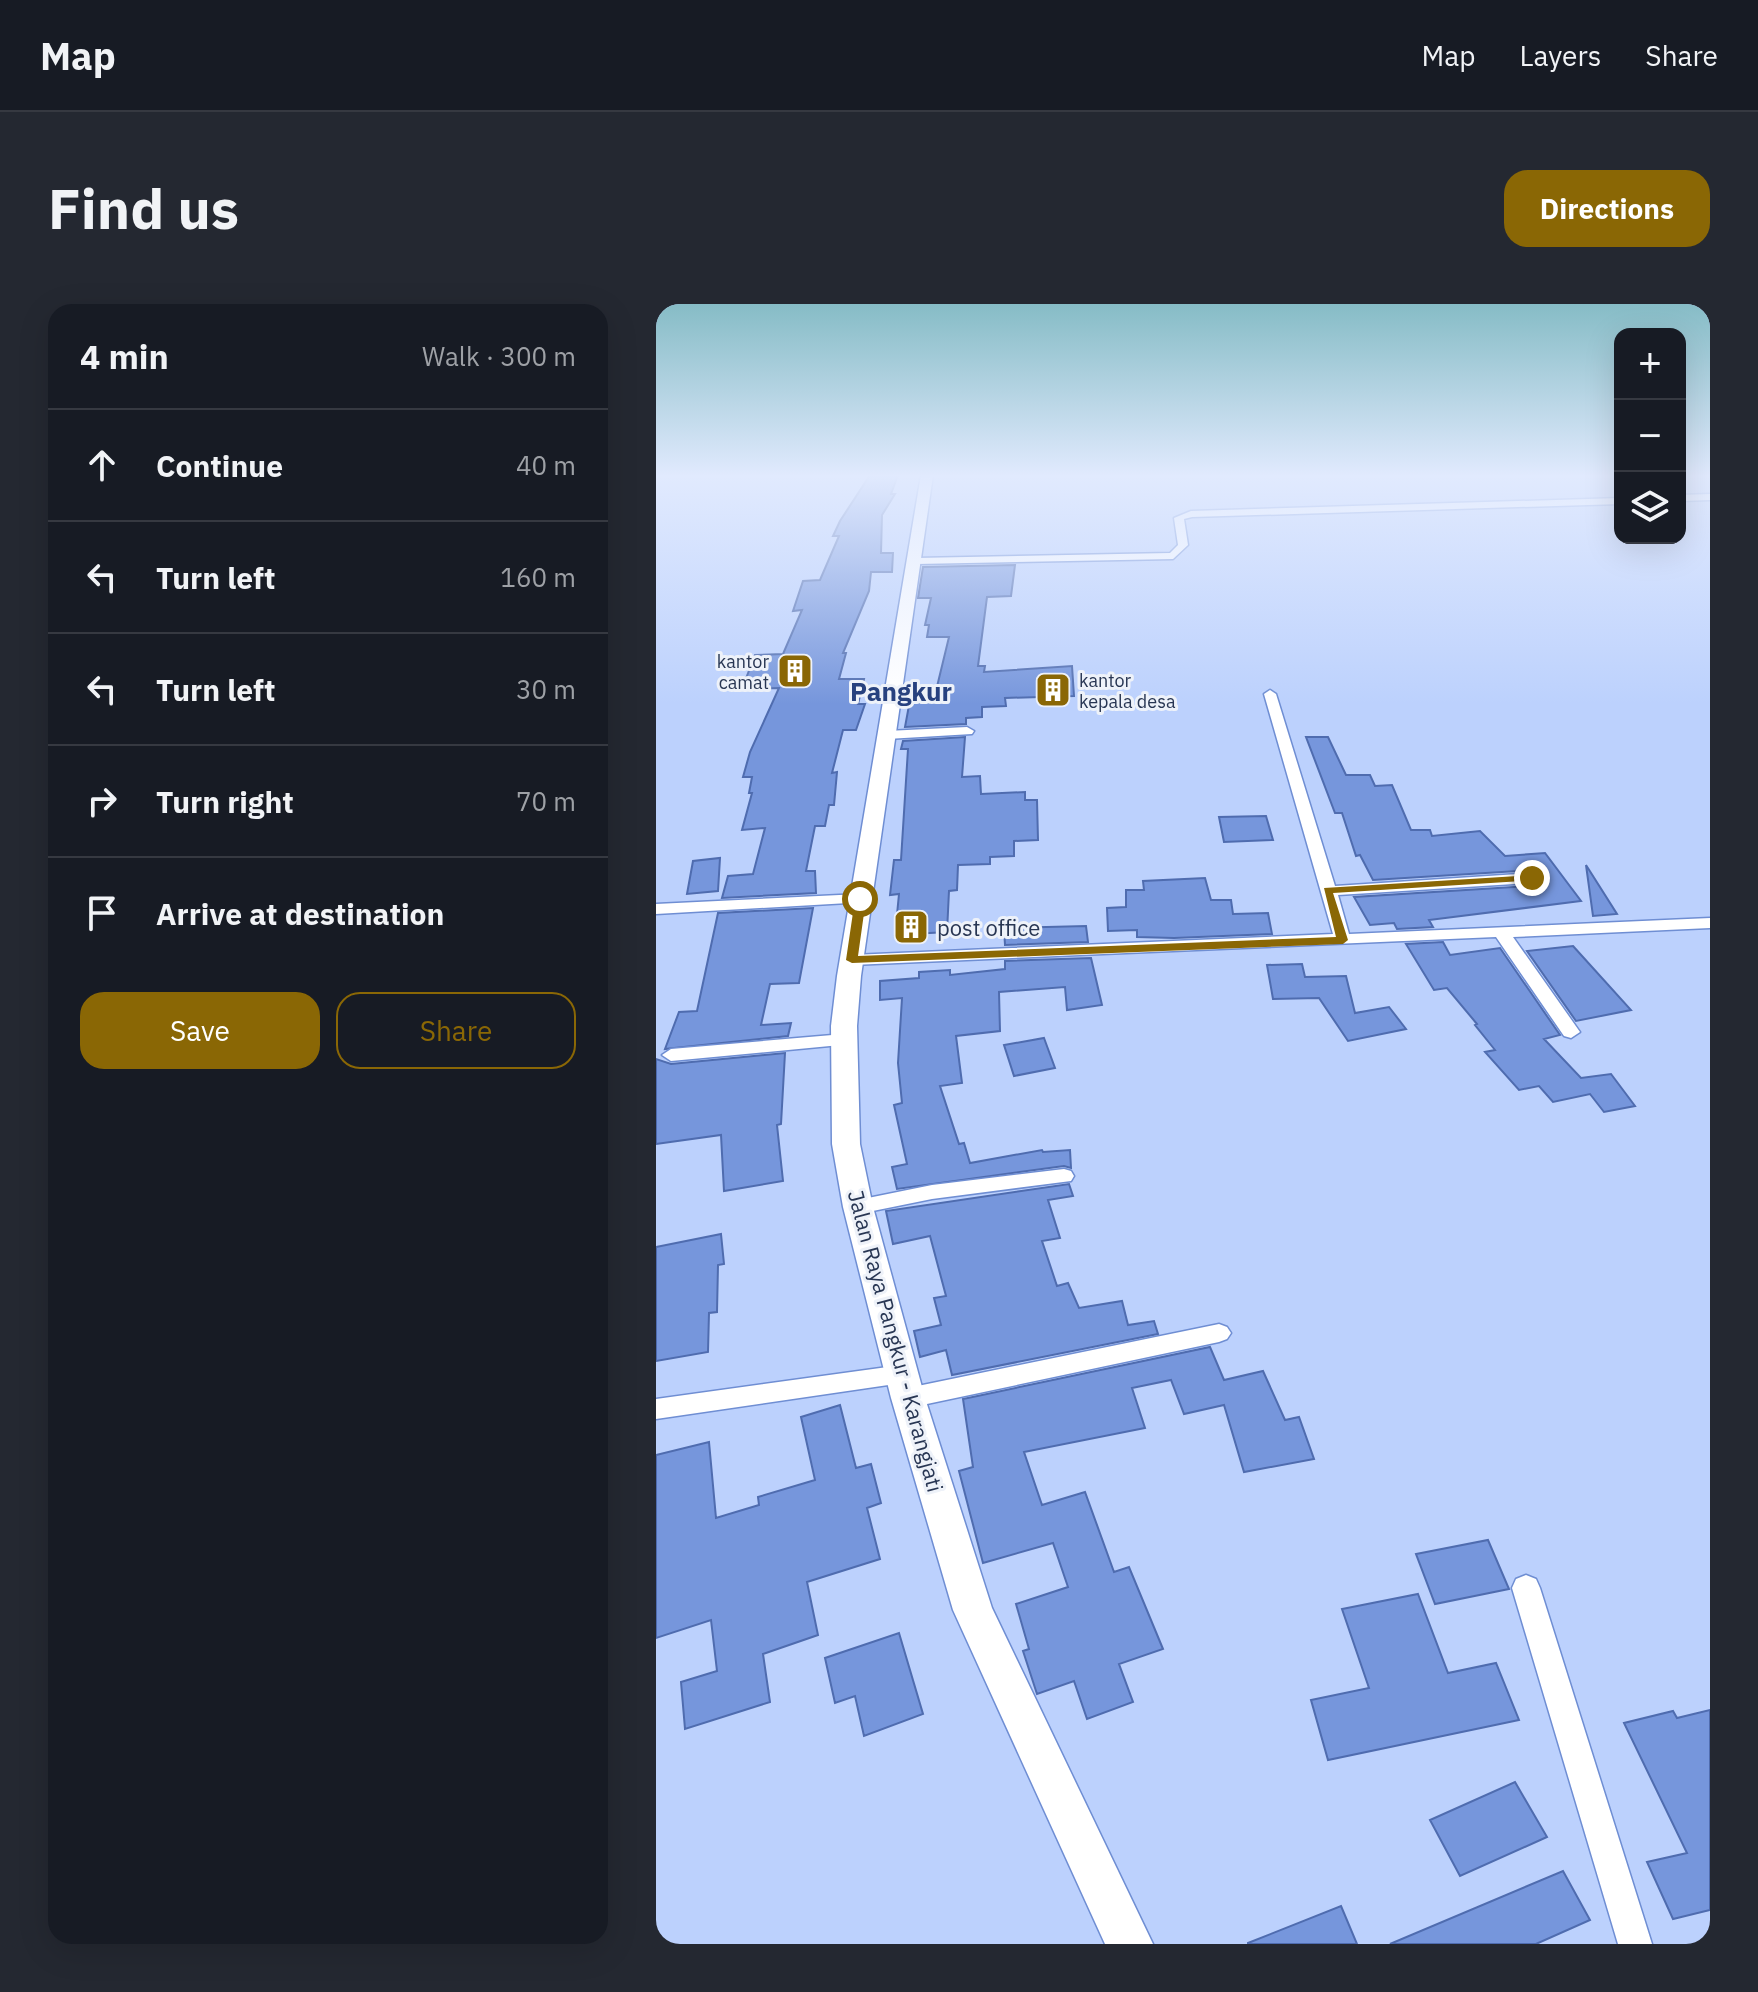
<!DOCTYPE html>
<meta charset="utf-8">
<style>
:root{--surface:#171b24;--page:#242831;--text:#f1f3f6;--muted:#9ea1a6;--line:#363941;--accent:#8a6705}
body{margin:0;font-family:"IBM Plex Sans",sans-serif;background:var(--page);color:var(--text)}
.controls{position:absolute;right:24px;top:24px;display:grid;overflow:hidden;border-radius:16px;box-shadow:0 8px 32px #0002}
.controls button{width:72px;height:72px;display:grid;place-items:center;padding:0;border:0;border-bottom:2px solid var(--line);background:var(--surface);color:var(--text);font:40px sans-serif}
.stop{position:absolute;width:24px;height:24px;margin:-18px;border:6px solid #8a6705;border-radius:50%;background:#fff}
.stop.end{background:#8a6705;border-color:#fff;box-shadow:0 2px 8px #0008}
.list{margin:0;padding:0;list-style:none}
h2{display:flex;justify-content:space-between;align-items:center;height:104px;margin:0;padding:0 32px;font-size:34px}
h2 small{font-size:26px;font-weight:400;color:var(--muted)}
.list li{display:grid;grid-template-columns:52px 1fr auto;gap:24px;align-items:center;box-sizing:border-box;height:112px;padding:0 32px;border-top:2px solid var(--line)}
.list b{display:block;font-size:30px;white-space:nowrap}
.list em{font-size:26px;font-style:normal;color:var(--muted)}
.actions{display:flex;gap:16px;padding:24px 32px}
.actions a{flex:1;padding:18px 0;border:2px solid var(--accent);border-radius:24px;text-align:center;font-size:28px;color:var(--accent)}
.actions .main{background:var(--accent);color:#fff}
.icon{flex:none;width:44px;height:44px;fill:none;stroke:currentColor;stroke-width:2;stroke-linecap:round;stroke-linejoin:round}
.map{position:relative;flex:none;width:1054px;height:1640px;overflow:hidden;border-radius:24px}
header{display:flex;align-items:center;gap:48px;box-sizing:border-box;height:112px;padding:0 40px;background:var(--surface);border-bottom:2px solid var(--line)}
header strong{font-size:38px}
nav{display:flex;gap:44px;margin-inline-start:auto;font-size:28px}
.intro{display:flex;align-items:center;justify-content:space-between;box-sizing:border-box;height:192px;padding:0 48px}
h1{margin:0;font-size:56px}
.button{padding:20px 36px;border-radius:24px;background:var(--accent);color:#fff;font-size:28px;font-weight:700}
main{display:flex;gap:48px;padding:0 48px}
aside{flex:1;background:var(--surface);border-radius:24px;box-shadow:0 8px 32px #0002}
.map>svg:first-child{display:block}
.building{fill:#7696dc;stroke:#4f6caf;stroke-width:2}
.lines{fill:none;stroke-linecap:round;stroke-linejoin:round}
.street-casing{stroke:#6f8ed3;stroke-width:3}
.secondary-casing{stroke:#6f8ed3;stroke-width:3}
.street{fill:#fff;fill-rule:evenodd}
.secondary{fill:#fff;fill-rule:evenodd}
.route{fill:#8a6705}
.labels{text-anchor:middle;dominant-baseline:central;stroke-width:6;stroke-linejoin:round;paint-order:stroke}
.far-poi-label{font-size:18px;fill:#283653;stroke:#eef2f9;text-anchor:end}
.poi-label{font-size:22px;fill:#283653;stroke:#eef2f9;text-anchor:start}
.street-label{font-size:22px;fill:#283653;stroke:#eef2f9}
.far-district-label{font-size:26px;font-weight:bold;fill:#27417f;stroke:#eef2f9}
</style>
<header>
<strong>Map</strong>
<nav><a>Map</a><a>Layers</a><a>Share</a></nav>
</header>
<div class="intro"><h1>Find us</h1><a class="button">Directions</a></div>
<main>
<aside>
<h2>4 min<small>Walk · 300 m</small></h2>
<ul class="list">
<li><svg class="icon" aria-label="ahead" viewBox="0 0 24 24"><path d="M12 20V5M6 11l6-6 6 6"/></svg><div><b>Continue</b></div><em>40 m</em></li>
<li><svg class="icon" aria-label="left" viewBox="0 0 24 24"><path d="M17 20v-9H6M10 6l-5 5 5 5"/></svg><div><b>Turn left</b></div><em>160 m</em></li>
<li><svg class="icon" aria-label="left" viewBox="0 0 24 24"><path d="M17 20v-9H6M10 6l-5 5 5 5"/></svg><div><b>Turn left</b></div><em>30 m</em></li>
<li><svg class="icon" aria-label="right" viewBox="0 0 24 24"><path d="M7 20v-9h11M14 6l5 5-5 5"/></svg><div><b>Turn right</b></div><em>70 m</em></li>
<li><svg class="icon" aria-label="arrive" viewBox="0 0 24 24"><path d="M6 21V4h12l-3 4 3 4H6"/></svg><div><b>Arrive at destination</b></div></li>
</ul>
<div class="actions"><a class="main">Save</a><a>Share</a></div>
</aside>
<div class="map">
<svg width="1054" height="1640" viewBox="0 0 1054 1640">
<rect width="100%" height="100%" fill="#bcd1fd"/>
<!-- building -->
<path class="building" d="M214 171H242L235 190H239L226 211 225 249H237L236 268H215L213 287 187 349H190L183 375H208L202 400H209L200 426H187L176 469 181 468 178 501H173L169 522H159L150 567H159L160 589 66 594 72 572 97 570 109 524 86 526 96 489H93L96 473H87L94 448 123 384 86 385 99 351 127 350 146 306 137 307 147 277 164 276 183 232H177L184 217Z
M359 261 355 292 331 293 322 362H329L328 368 416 362 418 392 349 394 350 402 326 403V413L310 414V420L249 423 254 396 278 395 293 333H271L273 321H269L275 294H262L267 263Z
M309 433 306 473 324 472 325 490 369 488V496H381L382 536 358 537V552L334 553V560L302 561 301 586 293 587 291 628 239 631 243 590 234 591 238 556H245L252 445H245L247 437Z
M650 433H672L690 471H714L719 482 736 481 755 526H774L776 532 824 527 849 552 889 549 925 597 773 616 777 623 741 625 738 619 714 621 698 593 876 582 887 573 876 566 717 576 704 551 700 552 686 509H679Z
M610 512 617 536 568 538 563 513Z
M64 554 62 587 31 590 37 557Z
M930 561 961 610 937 612Z
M549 574 555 596H575L577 610 612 609 616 630 518 634 481 633V626L452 627 451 604 470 603V586H488L487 577Z
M157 604 143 679 114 680 105 721 135 719 132 732 9 745 23 708 41 707 62 609Z
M430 622 432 638 349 641 348 624Z
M787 638 794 651 844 644 904 731 888 735 925 774 955 770 979 802 948 808 934 790 897 798 883 782 863 786 829 748 839 746 819 721 821 720 791 684 778 686 750 640Z
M917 642 975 706 920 717 871 647Z
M435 654 446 701 411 706 409 683 343 688 344 727 300 732 306 779 284 782 303 840 308 839 314 859 386 846 387 848 414 846 415 864 408 862 241 885 236 863 251 860 238 801 246 799 242 759 246 694 224 696V677L263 674V668L294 666V671L349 665V657Z
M646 660 649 673 690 672 699 709 733 703 750 725 692 737 663 694 617 695 611 661Z
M388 734 399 764 358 772 348 741Z
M129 749 125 820 121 821 127 877 68 887 65 831 0 840V755L15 760Z
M413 880 417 892 392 896 404 934 386 937 401 982 412 979 423 1004 466 997 472 1021 498 1017 502 1030 296 1071 290 1046 264 1053 258 1027 285 1021 278 994 290 992 274 932 237 940 230 907Z
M65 930 68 960 62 961 61 1008 53 1009 52 1048 0 1057V943Z
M554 1043 568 1076 607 1067 629 1116 643 1113 658 1155 588 1168 568 1101 528 1110 515 1076 476 1084 489 1124 368 1148 386 1201 429 1188 458 1268 473 1263 507 1345 463 1360 477 1398 431 1415 418 1377 381 1390 367 1347 373 1345 360 1300 412 1283 397 1239 327 1259 303 1167 317 1163 307 1095Z
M184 1101 200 1164 215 1160 225 1199 211 1204 224 1255 151 1278 162 1331 107 1350 114 1398 29 1425 25 1378 61 1367 55 1316 0 1334V1151L53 1138 60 1214 103 1201 102 1193 159 1176 145 1113Z
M832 1236 853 1285 779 1300 760 1250Z
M762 1290 792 1369 840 1359 863 1416 672 1456 655 1396 713 1384 686 1305Z
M243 1329 267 1410 208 1432 199 1392 179 1399 169 1354Z
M1054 1406V1606L1017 1615 991 1558 1031 1549 968 1419 1017 1407 1021 1414Z
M859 1478 891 1533 804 1572 774 1516Z
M907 1567 934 1616 880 1640H734Z
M685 1602 701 1640H592V1639Z"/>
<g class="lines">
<defs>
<path id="street" d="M1054 190V196L1024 197V191Z
M964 194V200L536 213 528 215 532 241 517 255 260 260 255 257 260 254 514 249 522 241 518 214 535 207Z
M614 386 620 390 679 582 876 569 884 574 876 579 682 591 693 630 1054 614V624L857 633 924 728 915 734 908 732 840 633 196 661 187 656 196 651 677 630 608 390Z
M311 423 318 427 316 430 231 435 224 431 231 427Z
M204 590 212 595 210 598 0 610V600Z
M188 730 197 736 195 740 15 757 6 751 15 745Z
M408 865 415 867 418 872 415 877 276 895 202 910 194 908 191 903 194 898 202 896 276 881Z
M563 1020 571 1023 575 1029 571 1035 563 1038 252 1104 243 1101 240 1094 243 1087 252 1084Z
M246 1061 255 1063 258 1070 255 1077 246 1079 0 1115V1095Z
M870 1271 880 1275 884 1284 996 1640H962L856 1284 860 1275Z"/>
<path id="secondary" d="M265 171H277L205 672 201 722 204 840 217 903 269 1094 336 1304 497 1640H449L297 1306 235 1094 187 903 176 840 175 722 181 672Z"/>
</defs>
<!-- street casing -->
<use href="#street" class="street-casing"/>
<!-- secondary casing -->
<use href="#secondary" class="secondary-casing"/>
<!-- street -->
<use href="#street" class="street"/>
<!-- secondary -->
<use href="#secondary" class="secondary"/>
</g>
<!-- sky -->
<linearGradient id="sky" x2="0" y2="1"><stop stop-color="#86bcc6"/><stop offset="0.43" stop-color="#e1eafe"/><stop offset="1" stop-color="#e1eafe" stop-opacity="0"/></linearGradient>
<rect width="1054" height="400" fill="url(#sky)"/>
<!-- route -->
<path class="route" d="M876 571 880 576 677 589 692 636 687 640 196 659 190 656 199 595 204 592 210 595 202 652 680 633 668 584Z"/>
<!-- icons -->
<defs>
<symbol id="building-square" viewBox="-11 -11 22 22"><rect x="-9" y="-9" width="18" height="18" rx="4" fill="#8a6705" stroke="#eef2f9"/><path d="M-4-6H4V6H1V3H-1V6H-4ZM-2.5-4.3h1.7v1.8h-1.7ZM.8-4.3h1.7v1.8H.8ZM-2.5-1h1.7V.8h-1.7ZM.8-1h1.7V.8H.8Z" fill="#fff"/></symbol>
</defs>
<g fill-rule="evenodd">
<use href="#building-square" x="119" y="347" width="40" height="40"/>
<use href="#building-square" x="377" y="366" width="40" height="40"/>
<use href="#building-square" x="235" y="603" width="40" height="40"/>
</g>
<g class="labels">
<!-- far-poi labels -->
<g class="far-poi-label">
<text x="113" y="357">kantor<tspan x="113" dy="21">camat</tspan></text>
<text x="423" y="376" text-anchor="start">kantor<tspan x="423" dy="21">kepala desa</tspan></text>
</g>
<!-- poi labels -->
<g class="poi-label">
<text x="281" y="623">post office</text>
</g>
<!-- street labels -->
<g class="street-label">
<text transform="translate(240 1037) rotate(75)">Jalan Raya Pangkur - Karangjati</text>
</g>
<!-- far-district labels -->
<g class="far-district-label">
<text x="245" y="387">Pangkur</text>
</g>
</g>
</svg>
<div class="controls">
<button>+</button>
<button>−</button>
<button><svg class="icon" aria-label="layers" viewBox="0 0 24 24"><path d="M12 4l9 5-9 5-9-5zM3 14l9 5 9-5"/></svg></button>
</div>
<div class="stop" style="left:204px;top:595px"></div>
<div class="stop end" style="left:876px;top:574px"></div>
</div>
</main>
